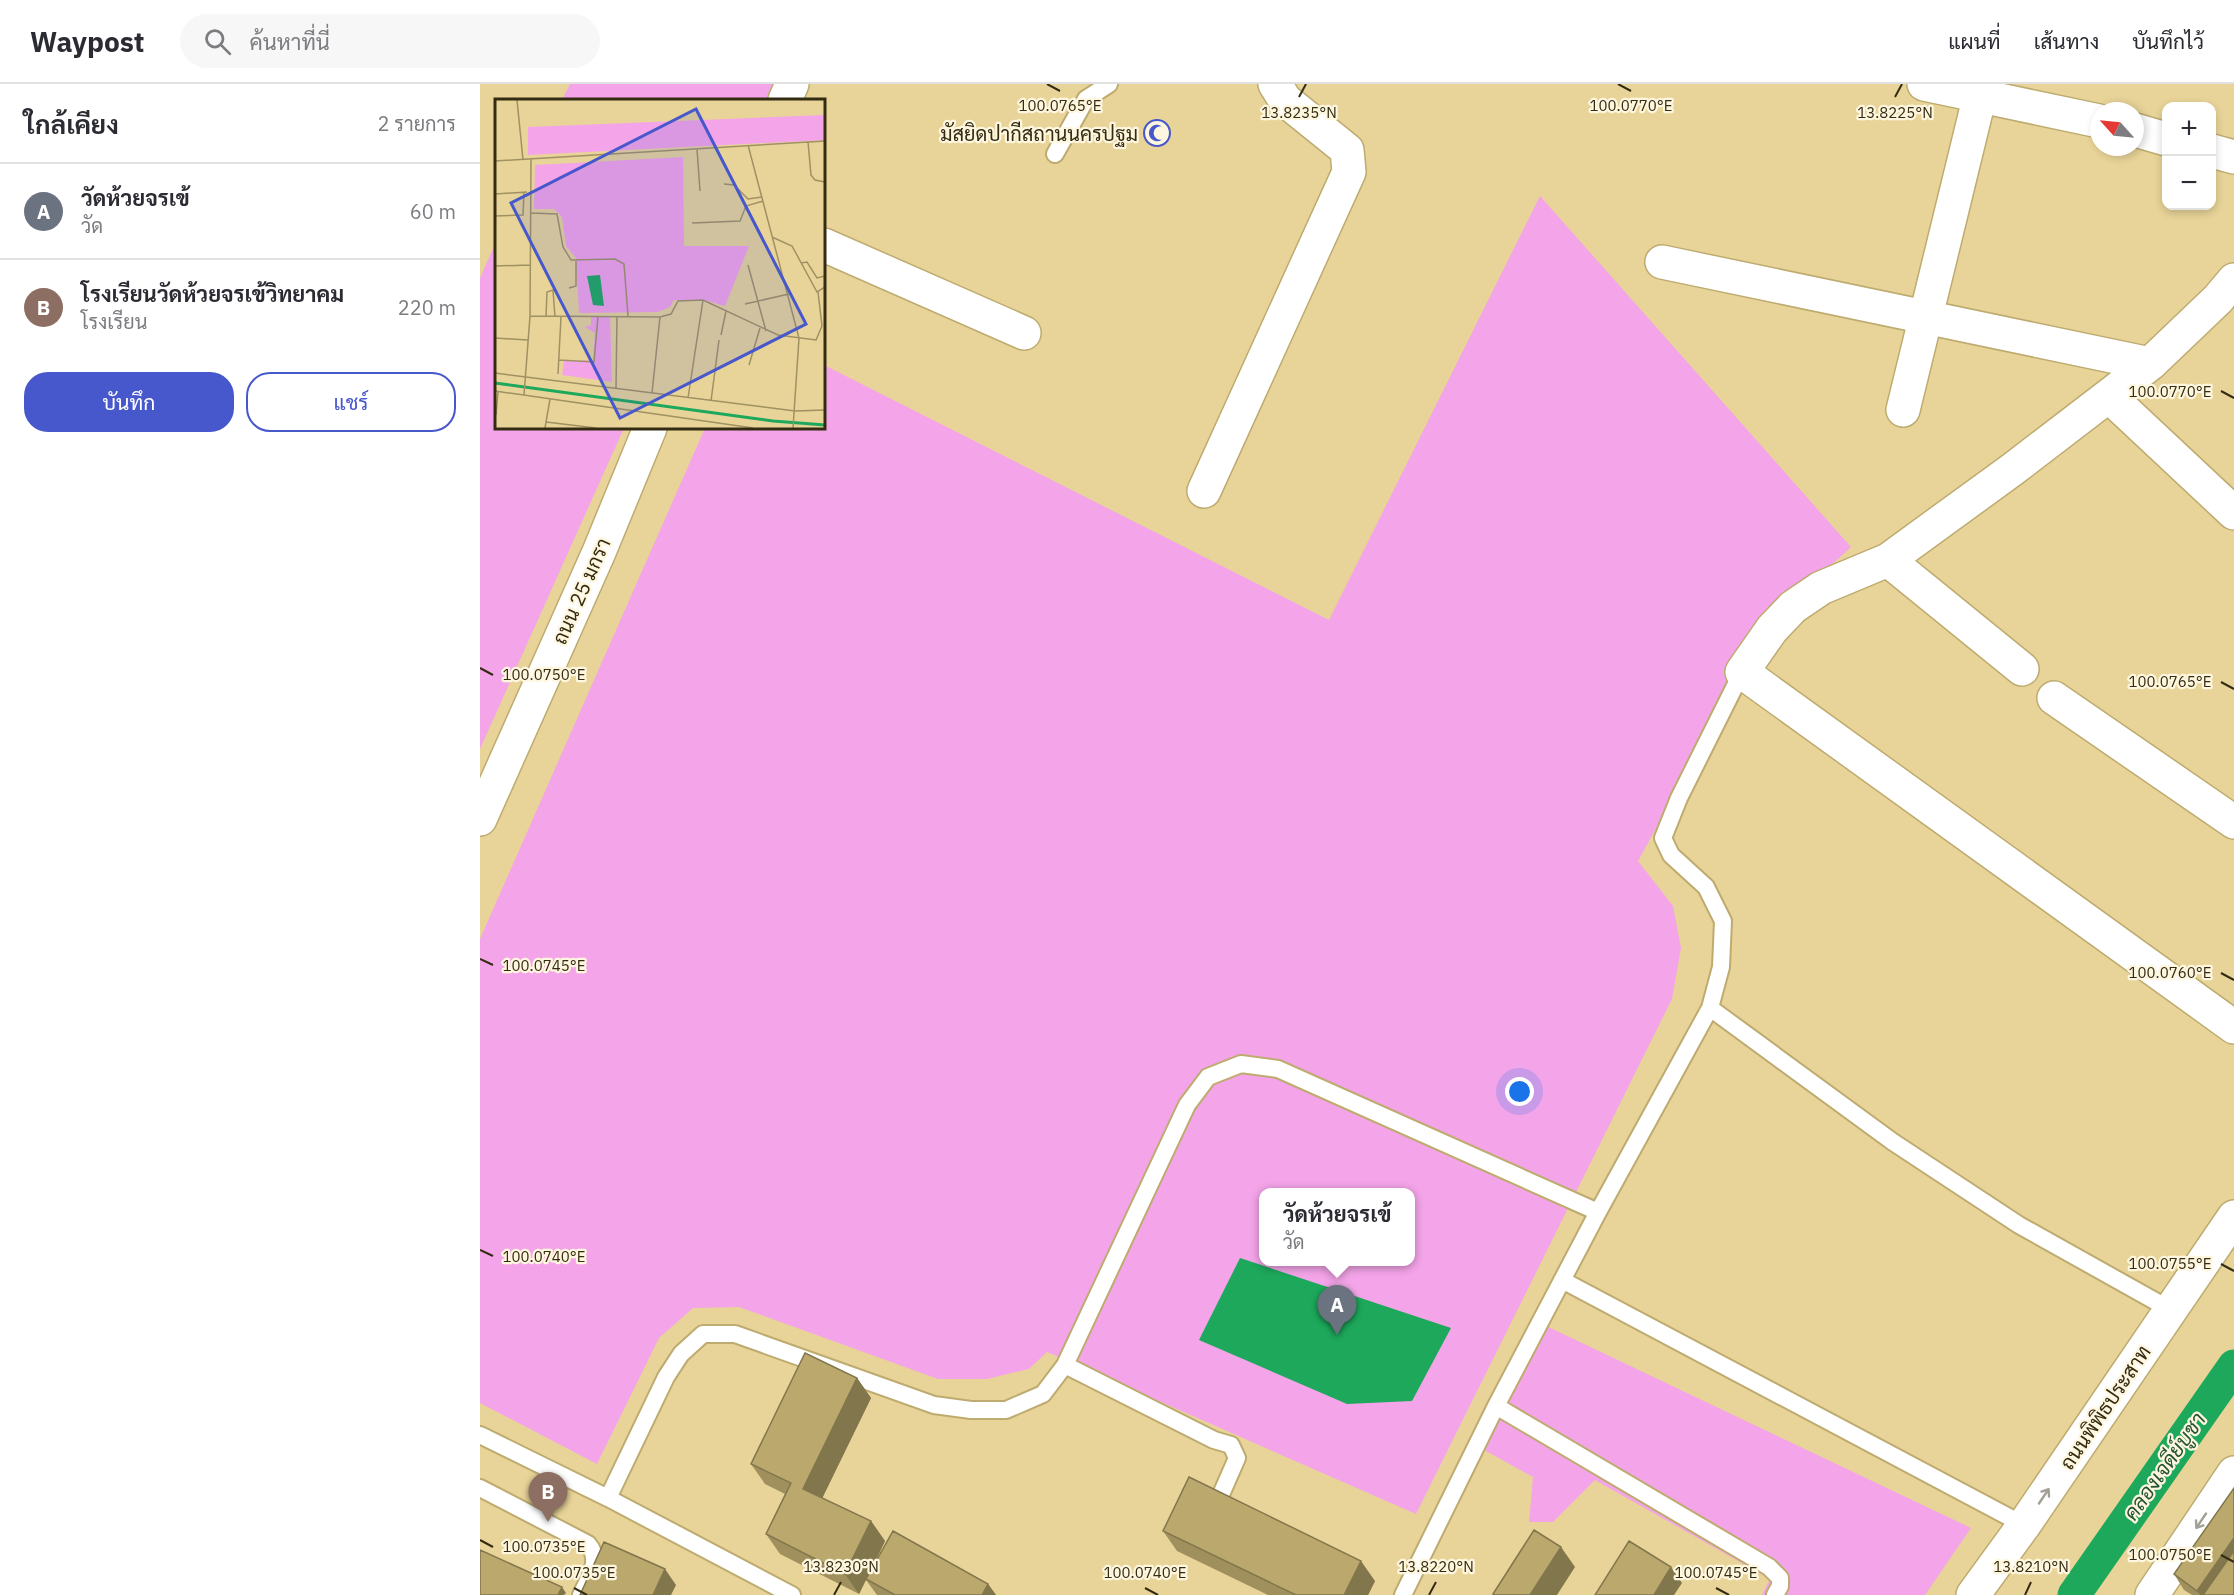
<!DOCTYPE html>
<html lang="th">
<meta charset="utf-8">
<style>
:root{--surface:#fff;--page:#f7f7f7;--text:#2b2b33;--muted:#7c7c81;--line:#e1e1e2;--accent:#4757cc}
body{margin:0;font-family:"IBM Plex Sans",Sarabun,sans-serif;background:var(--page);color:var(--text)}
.controls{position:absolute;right:18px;top:18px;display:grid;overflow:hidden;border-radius:12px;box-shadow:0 3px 9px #0003}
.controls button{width:54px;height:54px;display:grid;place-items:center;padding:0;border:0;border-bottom:2px solid var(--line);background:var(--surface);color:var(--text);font:30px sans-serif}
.compass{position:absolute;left:1610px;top:18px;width:54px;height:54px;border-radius:50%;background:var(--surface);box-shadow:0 3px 9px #0003;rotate:297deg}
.you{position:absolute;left:1040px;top:1008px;width:21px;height:21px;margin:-15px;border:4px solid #fff;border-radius:50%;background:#1a73e8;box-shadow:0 0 0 9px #1a73e833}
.badge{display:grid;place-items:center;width:39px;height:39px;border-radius:50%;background:var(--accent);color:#fff;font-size:20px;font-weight:700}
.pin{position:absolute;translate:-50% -50px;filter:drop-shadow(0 2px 3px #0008)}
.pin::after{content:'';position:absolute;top:32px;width:21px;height:18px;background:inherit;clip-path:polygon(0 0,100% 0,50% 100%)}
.popup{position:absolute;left:779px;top:1104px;width:156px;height:78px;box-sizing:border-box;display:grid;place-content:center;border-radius:12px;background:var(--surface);filter:drop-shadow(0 2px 4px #0005);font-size:20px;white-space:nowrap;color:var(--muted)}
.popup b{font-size:22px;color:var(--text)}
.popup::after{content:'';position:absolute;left:50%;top:100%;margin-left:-12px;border:12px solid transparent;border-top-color:var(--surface)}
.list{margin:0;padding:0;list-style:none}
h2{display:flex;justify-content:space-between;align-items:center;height:78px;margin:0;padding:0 24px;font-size:26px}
h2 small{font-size:20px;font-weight:400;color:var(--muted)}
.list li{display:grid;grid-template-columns:39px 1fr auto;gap:18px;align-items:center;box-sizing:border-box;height:96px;padding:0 24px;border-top:2px solid var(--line)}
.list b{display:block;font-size:22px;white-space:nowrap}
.list p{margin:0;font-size:20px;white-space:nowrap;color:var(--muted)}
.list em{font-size:20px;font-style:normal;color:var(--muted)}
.actions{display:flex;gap:12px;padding:18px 24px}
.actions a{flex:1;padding:14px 0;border:2px solid var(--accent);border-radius:24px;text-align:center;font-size:21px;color:var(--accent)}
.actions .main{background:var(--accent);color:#fff}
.icon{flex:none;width:33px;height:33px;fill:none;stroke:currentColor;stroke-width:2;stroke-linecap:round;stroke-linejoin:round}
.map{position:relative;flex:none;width:1754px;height:1511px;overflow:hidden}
header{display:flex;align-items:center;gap:36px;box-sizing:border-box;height:84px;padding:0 30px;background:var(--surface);border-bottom:2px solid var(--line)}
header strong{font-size:28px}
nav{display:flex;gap:33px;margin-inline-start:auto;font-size:21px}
.search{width:420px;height:54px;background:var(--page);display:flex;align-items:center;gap:15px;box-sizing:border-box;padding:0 21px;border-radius:33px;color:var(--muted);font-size:22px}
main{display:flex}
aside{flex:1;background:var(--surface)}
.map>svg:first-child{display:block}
.green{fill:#f4a4e8;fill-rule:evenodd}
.water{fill:#1da85b}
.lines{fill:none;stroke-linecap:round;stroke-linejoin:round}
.canal{stroke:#1da85b;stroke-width:33}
.lane-casing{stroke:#beab70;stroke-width:20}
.street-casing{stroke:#beab70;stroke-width:36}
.lane{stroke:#fff;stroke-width:16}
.street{stroke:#fff;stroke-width:33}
.wall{fill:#a0905e}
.shaded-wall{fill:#82764c}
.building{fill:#baa86d;stroke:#82764c;stroke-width:1.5}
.oneway{stroke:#a3a095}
.ticks{fill:none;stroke:#332c13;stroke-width:2}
.labels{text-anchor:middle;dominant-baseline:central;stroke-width:4.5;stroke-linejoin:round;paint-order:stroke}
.poi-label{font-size:20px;fill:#332c13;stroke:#fef6de;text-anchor:end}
.street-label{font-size:20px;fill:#332c13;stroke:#fef6de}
.water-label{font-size:21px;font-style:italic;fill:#245434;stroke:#fef6de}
.inset-river{fill:none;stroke:#1da85b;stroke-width:3}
.inset-road{fill:none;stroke:#a09163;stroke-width:1.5}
.view{fill:#4757cc;fill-opacity:0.15;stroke:#4757cc;stroke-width:3}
.inset-edge{fill:none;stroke:#332c13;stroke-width:3}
.ticks-label{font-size:15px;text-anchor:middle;fill:#332c13;stroke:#fef6de;stroke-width:4.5;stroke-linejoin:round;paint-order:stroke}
</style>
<header>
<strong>Waypost</strong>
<div class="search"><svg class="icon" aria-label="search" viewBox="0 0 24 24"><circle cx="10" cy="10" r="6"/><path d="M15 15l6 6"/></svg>ค้นหาที่นี่</div>
<nav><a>แผนที่</a><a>เส้นทาง</a><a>บันทึกไว้</a></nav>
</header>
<main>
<aside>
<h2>ใกล้เคียง<small>2 รายการ</small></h2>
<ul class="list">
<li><span class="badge" style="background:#6b7280">A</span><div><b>วัดห้วยจรเข้</b><p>วัด</p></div><em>60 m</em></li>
<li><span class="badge" style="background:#8d6e63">B</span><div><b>โรงเรียนวัดห้วยจรเข้วิทยาคม</b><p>โรงเรียน</p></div><em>220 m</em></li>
</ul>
<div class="actions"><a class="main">บันทึก</a><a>แชร์</a></div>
</aside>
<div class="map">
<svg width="1754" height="1511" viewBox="0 0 1754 1511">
<rect width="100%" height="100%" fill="#e8d498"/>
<!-- green -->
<path class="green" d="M90 0H299L291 16H82Z
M1060 112 1371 463 1319 511 1275 565 1158 777 1193 822 1201 864 1192 915 936 1430 567 1268 549 1285 507 1295H458L259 1223 213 1224 179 1254 117 1380 0 1319V855L225 344H344V281L849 536ZM784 1108H930V1178H784Z
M16 158V344H144L0 665V194Z
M1060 1239 1491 1444 1445 1511H1282L1290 1495 1115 1396 1073 1438H1049L1053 1393 997 1362Z"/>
<!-- water -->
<path class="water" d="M760 1174 971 1244 932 1317 867 1320 719 1256Z"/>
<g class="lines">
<!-- canal -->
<path class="canal" d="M1594 1511 1754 1282"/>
<defs>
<path id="lane" d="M575 70 606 15 629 0
M1230 924 1413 1058 1539 1141 1691 1226
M1082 1196 1544 1441
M585 1281 734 1356 751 1361 757 1374 739 1415
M1016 1322 1289 1483 1300 1494V1502L1295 1511
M0 1351 128 1414 312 1511
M0 1404 108 1460C122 1476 109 1494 101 1511
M128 1414 186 1293 201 1270 223 1250H255L454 1321 491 1326H526L563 1310 585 1281 707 1021 728 993 761 980 798 985 1118 1128
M923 1511 1016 1322 1118 1128 1230 924 1241 883 1243 837 1226 803 1191 771 1183 754 1199 714 1262 588"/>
<path id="street" d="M1444 0 1619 37
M305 16 312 0
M1655 46 1686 55
M1732 67 1754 73
M344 161 544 249
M1182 178 1670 280
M1754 196 1738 215 1670 280 1533 385 1408 476 1341 504 1313 523 1292 545 1262 588 1754 943
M1629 312 1754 429
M1423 326 1500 11
M724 407 869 88 867 66 805 16 795 0
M1408 476 1542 585
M1574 614 1754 738
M0 735 119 468 170 344
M1493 1511 1544 1441 1754 1133
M1672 1511 1754 1389"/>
</defs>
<!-- lane casing -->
<use href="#lane" class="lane-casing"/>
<!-- street casing -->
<use href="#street" class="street-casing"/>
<!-- lane -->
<use href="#lane" class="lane"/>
<!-- street -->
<use href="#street" class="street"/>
</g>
<!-- wall -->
<path class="wall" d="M377 1294 391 1314 342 1414 391 1437 405 1457 393 1483 508 1500 516 1511H397L386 1496 379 1510 300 1470 286 1450 305 1410 285 1400 271 1380Z
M683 1447 895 1497 888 1511H788L697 1467Z
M1694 1490 1754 1511H1712L1704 1506Z"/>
<!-- shaded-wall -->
<path class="shaded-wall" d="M377 1294 391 1314 337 1425 323 1405Z
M391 1437 405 1457 379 1510 365 1490Z
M1754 1454V1485L1736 1511H1720L1717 1507Z
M1081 1463 1095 1483 1077 1511H1050Z
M881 1477 895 1497 888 1511H864Z
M1191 1483 1202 1499 1194 1511H1174Z
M185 1485 196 1501 191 1511H173Z
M508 1500 516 1511H502Z
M82 1503 86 1509 84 1511H78Z"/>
<!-- building -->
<path class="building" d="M325 1269 377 1294 323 1405 391 1437 365 1490 286 1450 311 1399 271 1380Z
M709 1393 881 1477 864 1511H816L683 1447Z
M1754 1404V1454L1717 1507 1694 1490Z
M1054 1446 1081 1463 1050 1511H1015L1013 1510Z
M413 1447 508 1500 502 1511H415L386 1495Z
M1149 1457 1191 1483 1174 1511H1115Z
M124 1458 185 1485 173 1511H100Z
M0 1466 82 1503 78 1511H0Z
M1754 1467V1511H1723Z"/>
<!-- one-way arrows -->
<defs><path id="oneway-shaft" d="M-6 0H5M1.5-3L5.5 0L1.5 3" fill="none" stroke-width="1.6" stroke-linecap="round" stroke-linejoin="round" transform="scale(1.5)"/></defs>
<g class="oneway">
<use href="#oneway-shaft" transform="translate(1564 1412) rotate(-56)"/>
<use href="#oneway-shaft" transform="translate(1721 1437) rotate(124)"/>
</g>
<!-- ticks -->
<path class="ticks" d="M567 0 580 7M1138 0 1151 7M819 13 826 0M1415 13 1422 0M1741 307 1754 314M0 584 13 591M1741 598 1754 605M0 875 13 881M1741 889 1754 896M0 1166 13 1172M1741 1180 1754 1187M0 1456 13 1463M1741 1471 1754 1478M94 1504 107 1511M665 1504 678 1511M1236 1504 1249 1511M354 1511 361 1498M949 1511 956 1498M1545 1511 1551 1498"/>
<!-- icons -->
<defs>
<symbol id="mosque-ring" viewBox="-11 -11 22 22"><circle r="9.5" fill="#fef6de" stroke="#4757cc" stroke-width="1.5"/><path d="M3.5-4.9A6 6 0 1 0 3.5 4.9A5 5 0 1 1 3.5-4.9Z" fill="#4757cc"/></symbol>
</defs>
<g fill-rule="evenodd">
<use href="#mosque-ring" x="662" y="34" width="30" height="30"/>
</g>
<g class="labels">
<!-- poi labels -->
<g class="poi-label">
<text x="658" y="49">มัสยิดปากีสถานนครปฐม</text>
</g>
<!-- street labels -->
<g class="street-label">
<text transform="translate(101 507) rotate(-66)">ถนน 25 มกรา</text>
<text transform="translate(1625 1323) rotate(-56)">ถนนพิพิธประสาท</text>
</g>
<!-- water labels -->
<g class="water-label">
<text transform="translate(1684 1382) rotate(-55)">คลองเจดีย์บูชา</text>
</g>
</g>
<!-- overview -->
<g transform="translate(15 15)">
<rect width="330" height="330" fill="#e8d498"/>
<path d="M330 16V41L33 56V28ZM188 58 189 147H254L230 207 212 202 179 201 175 208 163 213 84 214 81 159 71 147 67 118 59 110H39L40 66ZM96 217H115L117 283 67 276 69 262 98 261 100 234 90 228 96 226Z" fill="#f4a4e8"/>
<path d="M105 176 109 207 98 206 92 177Z" fill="#1da85b"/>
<path class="inset-river" d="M0 284 278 322 330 326"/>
<path class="inset-road" d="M22 1 28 61M313 43 316 76 320 81 330 83M253 46 304 239 298 329M202 50 205 92M0 62 330 42M229 85 239 86 253 100 267 98M0 95 32 93M36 114 62 115 68 148 76 161 120 160 129 165 133 217M0 117 28 116 29 93M197 124 245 122 251 107 268 102M277 138 297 147 322 193 330 188M306 164 312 163 322 179 330 177M253 166 271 232M0 167 35 166M74 189 81 187V162M250 205 294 195M35 217 165 218 176 215 183 202 208 201 283 236 321 241 327 227 323 193M51 218 52 193 58 191 60 218M226 236 231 212M0 239 33 241M64 261 99 263 103 217M254 266 265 229M0 274 300 312 330 311M63 275 66 218M121 289 122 217M0 292 258 329M157 294 165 218M29 296 35 217 36 60M193 299 208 201M216 302 224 241M1 316 3 293M51 323 101 329M50 329 55 300"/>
<path class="view" d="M201 10 311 225 125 319 16 104Z"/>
<rect width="330" height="330" class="inset-edge"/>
</g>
<g class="ticks-label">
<text x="580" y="27">100.0765°E</text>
<text x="1151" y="27">100.0770°E</text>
<text x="819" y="34">13.8235°N</text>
<text x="1415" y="34">13.8225°N</text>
<text x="1690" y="313">100.0770°E</text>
<text x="64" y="596">100.0750°E</text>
<text x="1690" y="603">100.0765°E</text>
<text x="64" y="887">100.0745°E</text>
<text x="1690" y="894">100.0760°E</text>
<text x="64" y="1178">100.0740°E</text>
<text x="1690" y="1185">100.0755°E</text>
<text x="64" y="1468">100.0735°E</text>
<text x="1690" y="1476">100.0750°E</text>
<text x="361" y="1488">13.8230°N</text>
<text x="956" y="1488">13.8220°N</text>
<text x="1551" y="1488">13.8210°N</text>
<text x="94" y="1494">100.0735°E</text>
<text x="665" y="1494">100.0740°E</text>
<text x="1236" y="1494">100.0745°E</text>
</g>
</svg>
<div class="controls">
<button>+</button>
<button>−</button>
</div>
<svg class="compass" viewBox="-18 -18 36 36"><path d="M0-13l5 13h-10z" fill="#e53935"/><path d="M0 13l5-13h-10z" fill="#7c7c81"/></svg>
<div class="you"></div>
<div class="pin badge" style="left:857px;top:1251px;background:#6b7280">A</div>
<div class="popup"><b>วัดห้วยจรเข้</b>วัด</div>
<div class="pin badge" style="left:68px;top:1438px;background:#8d6e63">B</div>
</div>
</main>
